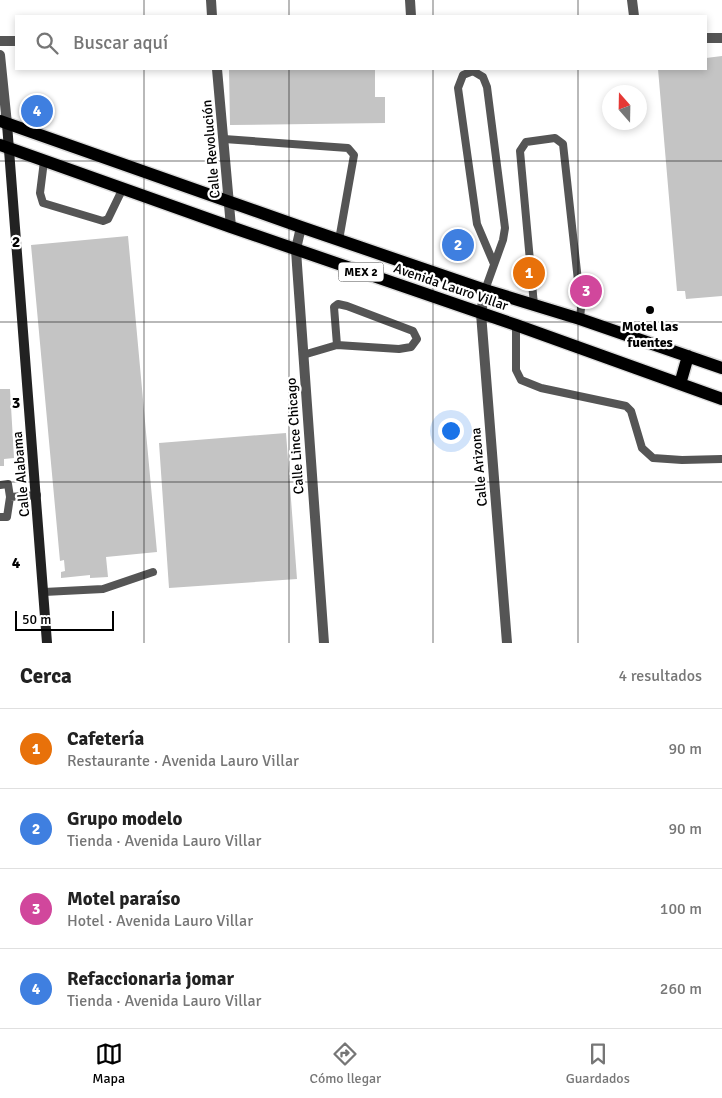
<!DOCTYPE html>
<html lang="es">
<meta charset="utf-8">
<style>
:root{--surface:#fff;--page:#f6f6f6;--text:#222;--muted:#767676;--line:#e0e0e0;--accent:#000}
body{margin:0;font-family:Signika,sans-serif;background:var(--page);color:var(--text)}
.compass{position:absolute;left:602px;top:85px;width:45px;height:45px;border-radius:50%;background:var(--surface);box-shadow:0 2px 8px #0003;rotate:340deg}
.scale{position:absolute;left:15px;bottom:12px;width:99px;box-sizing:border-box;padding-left:5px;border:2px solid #000;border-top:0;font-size:14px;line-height:18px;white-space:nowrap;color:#000;-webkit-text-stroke:4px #fff;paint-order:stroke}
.you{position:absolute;left:450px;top:430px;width:18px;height:18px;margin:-12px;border:4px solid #fff;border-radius:50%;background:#1a73e8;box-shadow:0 0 0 8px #1a73e833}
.badge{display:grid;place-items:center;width:32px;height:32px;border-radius:50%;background:var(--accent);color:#fff;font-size:16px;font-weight:700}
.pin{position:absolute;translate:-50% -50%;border:2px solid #fff;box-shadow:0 1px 5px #0006}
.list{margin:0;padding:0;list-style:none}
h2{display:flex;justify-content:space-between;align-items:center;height:65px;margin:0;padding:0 20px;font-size:21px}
h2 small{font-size:16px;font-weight:400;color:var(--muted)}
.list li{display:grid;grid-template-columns:32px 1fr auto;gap:15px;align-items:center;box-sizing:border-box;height:80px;padding:0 20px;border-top:1px solid var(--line)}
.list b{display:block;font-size:19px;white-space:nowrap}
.list p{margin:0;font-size:16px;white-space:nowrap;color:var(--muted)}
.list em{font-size:16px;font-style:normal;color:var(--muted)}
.icon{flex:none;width:28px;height:28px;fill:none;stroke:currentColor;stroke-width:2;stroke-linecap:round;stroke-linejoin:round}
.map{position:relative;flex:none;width:722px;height:643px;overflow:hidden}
.search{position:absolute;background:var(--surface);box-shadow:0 2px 8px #0003;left:15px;right:15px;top:15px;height:55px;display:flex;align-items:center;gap:12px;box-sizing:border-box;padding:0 18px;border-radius:0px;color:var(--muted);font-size:19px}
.sheet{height:385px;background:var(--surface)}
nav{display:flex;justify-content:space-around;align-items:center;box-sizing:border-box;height:70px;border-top:1px solid var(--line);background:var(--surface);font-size:14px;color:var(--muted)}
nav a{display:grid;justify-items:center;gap:2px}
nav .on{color:var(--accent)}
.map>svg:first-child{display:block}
.building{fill:#c4c4c4}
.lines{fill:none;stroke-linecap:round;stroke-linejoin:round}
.primary-casing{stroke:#dbdbdb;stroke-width:15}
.service{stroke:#555;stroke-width:8}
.minor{stroke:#555;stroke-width:10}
.tertiary{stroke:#555;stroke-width:10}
.secondary{stroke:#222;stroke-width:10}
.primary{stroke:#000;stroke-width:12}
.grid{fill:none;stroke:#000;stroke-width:1;stroke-opacity:0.55}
.poi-dot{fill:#000;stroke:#fff;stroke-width:2}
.labels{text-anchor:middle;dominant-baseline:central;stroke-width:4.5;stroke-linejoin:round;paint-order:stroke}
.shield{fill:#fff;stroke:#4c4c4c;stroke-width:1}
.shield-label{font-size:12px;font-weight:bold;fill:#000}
.street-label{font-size:14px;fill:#000;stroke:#fff}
.poi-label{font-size:14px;font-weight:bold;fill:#000;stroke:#fff}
.grid-label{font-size:16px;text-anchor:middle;font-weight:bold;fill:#000;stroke:#fff;stroke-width:4.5;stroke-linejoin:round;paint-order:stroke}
</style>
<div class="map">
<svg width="722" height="643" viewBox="0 0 722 643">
<rect width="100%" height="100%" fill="#fff"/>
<!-- building -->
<path class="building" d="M722 56V296L686 299 685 291H677L658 69H706V58Z
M229 69H375V97H385V123L230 125Z
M128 236 157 552 106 557 108 577 90 578V575L61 578V572L65 571 64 560 60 561 31 245Z
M0 389H10L14 458 4 459V466H0Z
M286 433 297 579 169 588 159 443Z"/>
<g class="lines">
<defs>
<path id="primary" d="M0 121 301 227 485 290 580 319 722 368
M0 145 231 227 516 325 722 399
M680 384 688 356"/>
</defs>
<!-- primary casing -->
<use href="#primary" class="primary-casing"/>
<!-- service -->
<path class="service" d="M224 139 348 148 354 155 339 240
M44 161 40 193 43 203 103 221 108 219 123 188
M485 290 503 240 505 228 487 87 483 77 473 71 463 75 458 88 477 224 494 264
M534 305 520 151 526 142 555 138 563 144 581 308 580 319
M516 325V370L521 380 541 388 626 406 631 411 642 448 653 458 682 460 722 459
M303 355 337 345 399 349 411 347 417 339 413 331 347 306 338 304 334 307 337 345
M0 485 8 484 10 497 7 517H0
M10 497 37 495
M44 592 103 589 153 572"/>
<!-- minor -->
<path class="minor" d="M211 0 212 16
M410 0 411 16
M632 0 634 16
M706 38H722
M0 41H16
M217 69 231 227
M301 227 296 249 297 265 324 643
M485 290 481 313 482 326 507 643"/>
<!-- tertiary -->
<path class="tertiary" d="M0 55 7 124"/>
<!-- secondary -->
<path class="secondary" d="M7 124 47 643"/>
<!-- primary -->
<use href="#primary" class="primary"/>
</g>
<!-- grid -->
<path class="grid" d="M144 0V16M289 0V16M433 0V16M578 0V16M144 69V643M289 69V643M433 69V643M578 69V643M0 161H722M0 322H722M0 482H722"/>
<!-- markers -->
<circle class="poi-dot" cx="650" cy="310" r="5"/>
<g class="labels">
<!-- shield labels -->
<rect class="shield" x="338.5" y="262.5" width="45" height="19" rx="4"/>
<g class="shield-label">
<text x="361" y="272">MEX 2</text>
</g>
<!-- street labels -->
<g class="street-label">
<text transform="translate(211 149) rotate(-95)">Calle Revolución</text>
<text transform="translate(451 287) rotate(19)">Avenida Lauro Villar</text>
<text transform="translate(295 436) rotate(-94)">Calle Lince Chicago</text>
<text transform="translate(479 467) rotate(-95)">Calle Arizona</text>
<text transform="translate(21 474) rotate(-95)">Calle Alabama</text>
</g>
<!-- poi labels -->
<g class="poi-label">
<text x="650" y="326">Motel las<tspan x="650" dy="16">fuentes</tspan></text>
</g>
</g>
<g class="grid-label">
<text x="16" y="247">2</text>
<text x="16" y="408">3</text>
<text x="16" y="568">4</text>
</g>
</svg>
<svg class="compass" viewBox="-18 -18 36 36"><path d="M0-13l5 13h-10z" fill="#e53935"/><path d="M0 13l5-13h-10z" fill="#767676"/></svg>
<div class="scale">50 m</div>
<div class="you"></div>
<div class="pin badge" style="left:529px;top:273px;background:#e8710a">1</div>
<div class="pin badge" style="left:458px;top:245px;background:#3f7fe0">2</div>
<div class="pin badge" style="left:586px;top:291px;background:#d1479c">3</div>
<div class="pin badge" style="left:37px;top:111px;background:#3f7fe0">4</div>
<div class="search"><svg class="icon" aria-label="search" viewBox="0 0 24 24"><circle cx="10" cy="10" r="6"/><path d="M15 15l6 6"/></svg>Buscar aquí</div>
</div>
<section class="sheet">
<h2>Cerca<small>4 resultados</small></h2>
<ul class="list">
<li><span class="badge" style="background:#e8710a">1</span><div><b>Cafetería</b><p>Restaurante · Avenida Lauro Villar</p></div><em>90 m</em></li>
<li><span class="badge" style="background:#3f7fe0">2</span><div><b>Grupo modelo</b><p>Tienda · Avenida Lauro Villar</p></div><em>90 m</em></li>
<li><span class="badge" style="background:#d1479c">3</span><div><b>Motel paraíso</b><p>Hotel · Avenida Lauro Villar</p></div><em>100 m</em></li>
<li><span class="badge" style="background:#3f7fe0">4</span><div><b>Refaccionaria jomar</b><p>Tienda · Avenida Lauro Villar</p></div><em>260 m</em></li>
</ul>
</section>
<nav>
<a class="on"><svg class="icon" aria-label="map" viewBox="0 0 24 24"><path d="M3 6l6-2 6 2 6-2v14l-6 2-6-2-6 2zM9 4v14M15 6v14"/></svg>Mapa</a>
<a><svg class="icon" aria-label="directions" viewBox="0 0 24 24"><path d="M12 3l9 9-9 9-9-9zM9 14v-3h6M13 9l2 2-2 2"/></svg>Cómo llegar</a>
<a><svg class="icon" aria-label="saved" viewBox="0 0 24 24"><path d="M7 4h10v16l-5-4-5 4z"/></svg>Guardados</a>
</nav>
